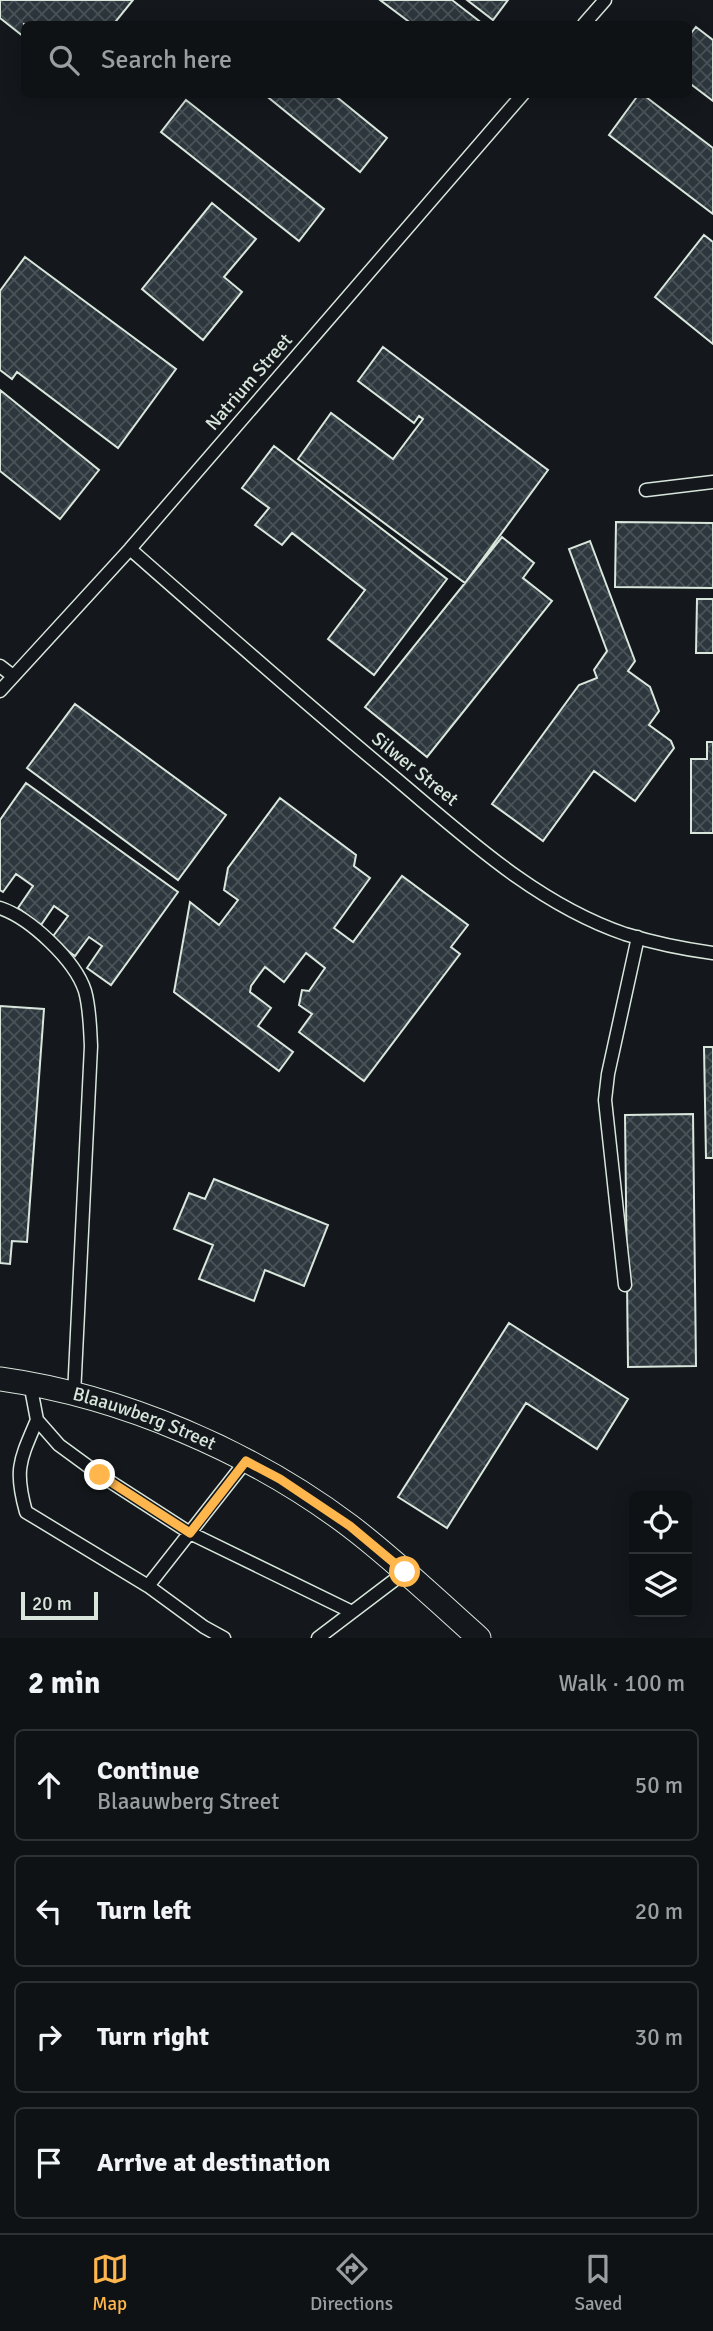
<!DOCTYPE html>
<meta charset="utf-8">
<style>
:root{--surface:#0f1215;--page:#181b1e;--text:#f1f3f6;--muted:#9b9ea0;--line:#2f3234;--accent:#ffb74d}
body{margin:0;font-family:Signika,sans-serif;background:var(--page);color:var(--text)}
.controls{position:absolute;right:21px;bottom:21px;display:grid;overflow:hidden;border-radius:10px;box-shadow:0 4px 18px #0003}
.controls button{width:63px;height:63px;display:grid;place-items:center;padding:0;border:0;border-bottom:2px solid var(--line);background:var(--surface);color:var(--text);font:35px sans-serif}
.scale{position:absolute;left:21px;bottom:18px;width:77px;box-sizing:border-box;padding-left:7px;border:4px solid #d8e6dc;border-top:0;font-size:19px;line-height:24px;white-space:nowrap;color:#d8e6dc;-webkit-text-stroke:5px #14181c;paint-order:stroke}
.stop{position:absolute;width:21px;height:21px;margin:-16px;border:5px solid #ffb74d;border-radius:50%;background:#fff}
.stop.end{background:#ffb74d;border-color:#fff;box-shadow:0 2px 7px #0008}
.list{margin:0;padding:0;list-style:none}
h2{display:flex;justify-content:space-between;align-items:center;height:91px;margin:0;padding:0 28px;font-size:30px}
h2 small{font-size:23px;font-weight:400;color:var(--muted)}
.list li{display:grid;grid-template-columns:46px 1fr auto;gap:21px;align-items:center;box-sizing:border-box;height:112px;margin:0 14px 14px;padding:0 14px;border:2px solid var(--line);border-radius:10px}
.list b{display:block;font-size:26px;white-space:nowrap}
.list p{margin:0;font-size:23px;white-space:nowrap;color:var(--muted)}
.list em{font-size:23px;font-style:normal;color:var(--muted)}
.icon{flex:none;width:38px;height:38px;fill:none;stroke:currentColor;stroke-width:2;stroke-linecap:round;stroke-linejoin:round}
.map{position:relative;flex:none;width:713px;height:1638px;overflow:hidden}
.search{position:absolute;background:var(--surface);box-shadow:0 4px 18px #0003;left:21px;right:21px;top:21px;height:77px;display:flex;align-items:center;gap:18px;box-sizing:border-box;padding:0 24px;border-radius:10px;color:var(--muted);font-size:26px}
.sheet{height:595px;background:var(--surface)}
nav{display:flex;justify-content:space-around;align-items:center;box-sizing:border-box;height:98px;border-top:2px solid var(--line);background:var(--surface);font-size:19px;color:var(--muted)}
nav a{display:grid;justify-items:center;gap:4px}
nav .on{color:var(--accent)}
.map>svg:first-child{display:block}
.building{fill:url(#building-cross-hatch);stroke:#d8e6dc;stroke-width:2}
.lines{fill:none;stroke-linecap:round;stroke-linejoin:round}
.service-casing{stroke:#d8e6dc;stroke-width:15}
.minor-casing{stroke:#d8e6dc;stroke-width:25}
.service{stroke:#14181c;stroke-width:12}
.minor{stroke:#14181c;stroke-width:23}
.route{stroke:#ffb74d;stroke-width:9}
.labels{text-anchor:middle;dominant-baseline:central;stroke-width:5;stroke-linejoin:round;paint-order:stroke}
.street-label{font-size:19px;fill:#d8e6dc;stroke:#14181c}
</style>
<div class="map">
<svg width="713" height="1638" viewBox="0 0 713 1638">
<defs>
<pattern id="building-cross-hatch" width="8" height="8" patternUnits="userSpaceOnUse" patternTransform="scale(1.75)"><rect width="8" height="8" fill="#2c363c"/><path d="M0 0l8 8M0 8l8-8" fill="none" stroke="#4a5358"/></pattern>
</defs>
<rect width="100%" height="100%" fill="#14181c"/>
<!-- building -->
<path class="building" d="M0 0H133L116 21 121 24H24V37L0 18Z
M380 0H452L483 24H412Z
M467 0H508L493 20Z
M696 27 713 40V101L688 82V37Z
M264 94H333L387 138 360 172Z
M639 94H642L713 148V214L609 135Z
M186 100 324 209 299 241 161 132Z
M212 203 256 239 224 277 242 292 203 340 142 289Z
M704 235 713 242V344L655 297Z
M25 257 176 369 118 448 17 372 12 379 0 370V291Z
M383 347 548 470 465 583 298 459 331 413 393 459 423 419 419 416 414 423 358 381Z
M0 390 99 470 60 519 0 471Z
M274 446 447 579 374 675 328 639 365 590 292 533 282 545 255 525 269 508 242 488Z
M616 522 713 523V588L615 587Z
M502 537 534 563 523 578 552 601 427 757 365 707Z
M590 541 635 661 628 671 650 687 659 711 649 725 671 741 674 748 635 801 594 771 543 841 492 804 579 685 597 678 594 670 607 651 569 549Z
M697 599H713V653H696Z
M75 704 226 815 178 880 27 768Z
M707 742H713V833H691V759H707Z
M26 783 178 892 111 985 87 968 102 946 89 937 75 956 51 939 68 916 54 906 41 925 18 908 33 886 16 874 3 892 0 890V820Z
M280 798 356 855 354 866 370 878 334 928 353 942 402 876 468 925 451 947 460 954 364 1081 299 1032 312 1014 299 1005 302 990 309 991 325 968 306 953 284 982 265 967 251 986 250 992 271 1008 258 1026 293 1052 279 1071 174 992 190 902 219 925 238 900 224 890 228 868Z
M0 1006 44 1009 27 1242 12 1241 10 1264 0 1263Z
M704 1047H713V1158H706Z
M693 1114 696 1366 628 1367 625 1115Z
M214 1179 328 1225 304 1286 265 1270 254 1301 199 1279 213 1245 174 1229 189 1193 205 1199Z
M509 1323 628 1399 597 1449 526 1403 447 1528 398 1497Z"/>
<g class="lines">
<defs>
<path id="service" d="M584 24 605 0
M646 490 713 482
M130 549C213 622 297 696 382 767 457 829 531 902 625 934 654 943 683 949 713 953
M0 666 13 676
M0 691 130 549 523 94
M0 908C30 918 75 960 85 991 90 1009 90 1028 91 1046L74 1395
M625 1285 605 1100 608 1074 638 937
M30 1383 37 1420 59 1445 100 1475 190 1533 352 1612
M37 1420C20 1460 14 1469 26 1512L148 1586
M224 1638 204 1627 148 1586 246 1461
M318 1638 405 1572"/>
<g id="minor">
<path id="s1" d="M0 1379C122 1396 252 1452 350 1526 395 1560 436 1600 479 1638"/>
</g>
</defs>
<!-- service casing -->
<use href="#service" class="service-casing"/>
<!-- minor casing -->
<use href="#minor" class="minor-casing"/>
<!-- service -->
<use href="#service" class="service"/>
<!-- minor -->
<use href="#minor" class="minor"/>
</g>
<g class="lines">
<!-- route -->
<path class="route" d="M100 1475 190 1533 246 1461 280 1479 350 1526 405 1572"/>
</g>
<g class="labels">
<!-- street labels -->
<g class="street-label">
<text transform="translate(249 382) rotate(-49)">Natrium Street</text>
<text transform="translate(415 769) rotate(39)">Silwer Street</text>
<text stroke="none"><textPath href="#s1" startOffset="150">Blaauwberg Street</textPath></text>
</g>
</g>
</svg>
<div class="controls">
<button><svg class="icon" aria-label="locate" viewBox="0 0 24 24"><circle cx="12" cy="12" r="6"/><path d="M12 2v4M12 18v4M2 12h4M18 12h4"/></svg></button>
<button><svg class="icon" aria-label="layers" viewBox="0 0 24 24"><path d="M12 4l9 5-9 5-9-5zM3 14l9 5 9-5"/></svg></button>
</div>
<div class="scale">20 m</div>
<div class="stop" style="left:405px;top:1572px"></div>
<div class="stop end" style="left:100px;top:1475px"></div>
<div class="search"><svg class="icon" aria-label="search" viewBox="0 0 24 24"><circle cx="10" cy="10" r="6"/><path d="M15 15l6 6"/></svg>Search here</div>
</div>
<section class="sheet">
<h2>2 min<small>Walk · 100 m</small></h2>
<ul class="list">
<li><svg class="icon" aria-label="ahead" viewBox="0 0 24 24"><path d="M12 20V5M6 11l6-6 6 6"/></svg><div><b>Continue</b><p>Blaauwberg Street</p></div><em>50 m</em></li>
<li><svg class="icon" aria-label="left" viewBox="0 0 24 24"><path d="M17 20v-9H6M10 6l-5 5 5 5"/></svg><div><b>Turn left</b></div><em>20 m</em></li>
<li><svg class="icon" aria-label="right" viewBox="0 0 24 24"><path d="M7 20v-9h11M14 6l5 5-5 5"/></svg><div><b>Turn right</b></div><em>30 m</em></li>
<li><svg class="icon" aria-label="arrive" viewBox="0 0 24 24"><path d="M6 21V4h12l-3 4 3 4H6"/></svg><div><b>Arrive at destination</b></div></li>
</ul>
</section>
<nav>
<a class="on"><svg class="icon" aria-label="map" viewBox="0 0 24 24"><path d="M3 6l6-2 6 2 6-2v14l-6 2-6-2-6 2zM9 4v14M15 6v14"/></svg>Map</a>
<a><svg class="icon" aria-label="directions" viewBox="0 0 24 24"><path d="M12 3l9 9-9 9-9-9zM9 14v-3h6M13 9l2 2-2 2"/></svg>Directions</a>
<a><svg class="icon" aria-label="saved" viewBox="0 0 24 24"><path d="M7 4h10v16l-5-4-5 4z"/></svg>Saved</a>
</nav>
